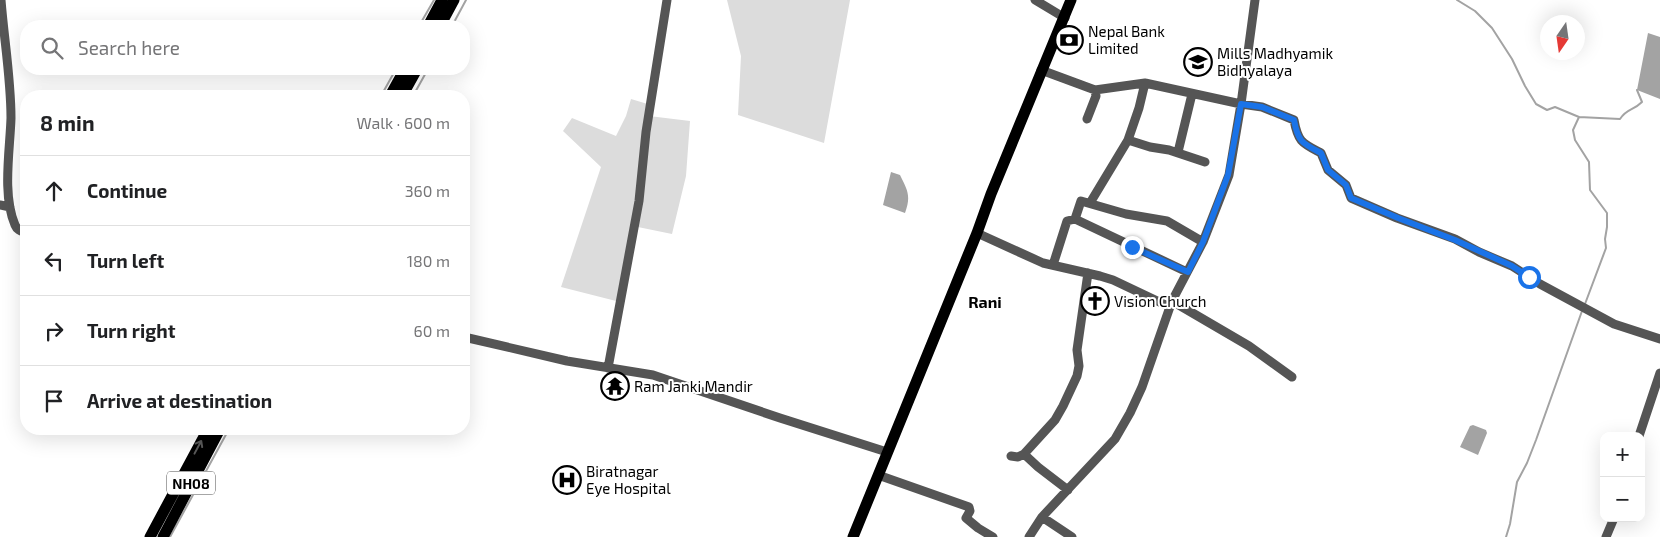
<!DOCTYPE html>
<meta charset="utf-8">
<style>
:root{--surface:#fff;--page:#f6f6f6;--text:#202124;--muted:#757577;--line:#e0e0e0}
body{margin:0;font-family:"Exo 2",sans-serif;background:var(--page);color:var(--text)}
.controls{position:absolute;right:15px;bottom:15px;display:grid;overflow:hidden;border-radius:10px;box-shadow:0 5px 20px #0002}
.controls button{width:45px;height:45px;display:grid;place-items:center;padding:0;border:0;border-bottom:1px solid var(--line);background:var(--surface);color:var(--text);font:25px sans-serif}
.compass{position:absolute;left:1540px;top:15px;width:45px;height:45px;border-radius:50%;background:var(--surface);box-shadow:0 5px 20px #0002;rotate:193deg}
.stop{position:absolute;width:15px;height:15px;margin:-11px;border:4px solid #1a73e8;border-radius:50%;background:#fff}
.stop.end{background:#1a73e8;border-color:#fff;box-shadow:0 1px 5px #0008}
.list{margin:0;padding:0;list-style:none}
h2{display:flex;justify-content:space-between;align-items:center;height:65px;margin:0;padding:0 20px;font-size:21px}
h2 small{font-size:16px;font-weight:400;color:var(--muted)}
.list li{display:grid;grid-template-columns:32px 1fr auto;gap:15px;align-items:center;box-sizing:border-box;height:70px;padding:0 20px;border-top:1px solid var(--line)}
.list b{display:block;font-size:19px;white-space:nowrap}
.list em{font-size:16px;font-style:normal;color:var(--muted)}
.icon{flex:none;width:28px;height:28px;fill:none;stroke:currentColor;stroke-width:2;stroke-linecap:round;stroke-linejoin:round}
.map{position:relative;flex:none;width:1660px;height:537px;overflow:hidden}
.search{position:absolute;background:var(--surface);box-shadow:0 5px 20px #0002;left:20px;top:20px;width:450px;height:55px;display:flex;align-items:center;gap:12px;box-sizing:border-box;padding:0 18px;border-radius:20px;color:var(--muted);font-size:19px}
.panel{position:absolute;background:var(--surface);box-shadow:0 5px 20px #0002;left:20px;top:90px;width:450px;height:345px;border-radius:20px}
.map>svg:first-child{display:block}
.green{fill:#dcdcdc}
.water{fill:#a3a3a3}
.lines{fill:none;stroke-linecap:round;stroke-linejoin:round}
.stream{stroke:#a3a3a3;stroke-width:2}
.minor{stroke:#555;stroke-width:9}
.major{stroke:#000;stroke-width:11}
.oneway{stroke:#595959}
.route{stroke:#1a73e8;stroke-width:6}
.labels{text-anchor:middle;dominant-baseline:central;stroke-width:4;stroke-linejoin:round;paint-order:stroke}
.shield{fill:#fff;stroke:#4c4c4c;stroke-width:1}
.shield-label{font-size:14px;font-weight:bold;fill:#000}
.poi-label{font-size:15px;fill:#000;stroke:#fff;text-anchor:start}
.neighbourhood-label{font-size:16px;font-weight:bold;fill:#000;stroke:#fff}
</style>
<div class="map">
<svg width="1660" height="537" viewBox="0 0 1660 537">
<rect width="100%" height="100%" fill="#fff"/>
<!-- green -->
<path class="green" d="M727 0H850L824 143 738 115 741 56Z
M631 99 651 105 649 116 690 121 686 176 672 234 633 226 620 302 561 287 601 167 563 131 572 118 616 136 626 116Z"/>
<!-- water -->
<path class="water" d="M1648 33 1660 37V99L1637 90Z
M891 172 900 175C908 191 911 196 905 213L883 205Z
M1473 425 1486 430 1487 433 1478 455 1460 447 1470 426Z"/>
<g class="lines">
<!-- stream -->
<path class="stream" d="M1457 0 1475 11 1492 28 1512 59 1525 86 1536 104 1547 110 1555 107 1579 117
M419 26 434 0
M452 26 466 0
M381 96 396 69
M413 96 428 69
M1585 304 1606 248 1605 239 1607 227V213L1590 190 1589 162 1575 140 1573 130 1579 117 1620 119C1627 108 1633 111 1642 102L1637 90
M170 537 229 429
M1506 537 1510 524 1517 482 1527 463 1536 440 1582 311"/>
<!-- minor -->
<path class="minor" d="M1 0C4 39 11 79 11 118 10 150 2 195 15 225 17 230 21 231 26 233
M1035 0 1065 18
M1041 70 1095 90 1145 83 1241 104 1262 107 1294 120C1298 142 1302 143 1321 153L1328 170 1346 185 1351 198 1397 218 1455 239 1479 252 1512 266 1540 284 1614 324 1660 339
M1087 119 1096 96 1095 90
M1128 140 1150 147 1169 150 1205 162
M1178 152 1192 94
M1090 203 1128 140 1139 108 1145 83
M0 205 10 207
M1075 219 1081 201 1126 214 1167 221 1203 242
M977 233 1043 263 1100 276 1113 280 1170 307
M1053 265 1067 221 1075 219 1187 272
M1172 301 1249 346 1292 377
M464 337 567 361 653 375 780 418 887 452
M608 368 639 201 646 132 667 0
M1639 436 1660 373
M1024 454 1038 467 1068 490
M1011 456 1018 457 1024 454 1055 420 1063 406 1077 376 1079 366 1077 350 1088 273
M878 475 969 507 970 511 966 518 978 528 993 537
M1042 517 1072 537
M1029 537 1042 517 1115 439 1130 413 1142 387 1172 301 1203 242 1229 175 1241 104 1255 0
M1606 537 1614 518"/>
<!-- major -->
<path class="major" d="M428 26 442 0
M440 26 454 0
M390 96 405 69
M402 96 417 69
M150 537 208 429
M163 537 220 429
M853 537 977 233 991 194 1071 0"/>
</g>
<!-- one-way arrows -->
<defs><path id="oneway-shaft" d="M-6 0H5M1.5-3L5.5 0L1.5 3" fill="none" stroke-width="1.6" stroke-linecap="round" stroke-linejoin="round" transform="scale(1.25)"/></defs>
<use class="oneway" href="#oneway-shaft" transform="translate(198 447) rotate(-62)"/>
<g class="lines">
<!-- route -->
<path class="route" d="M1132 247 1188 272 1203 242 1228 175 1241 104 1262 107 1294 120C1298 142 1302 143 1321 153L1328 170 1346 185 1351 198 1398 218 1455 240 1512 266 1529 277"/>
</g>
<!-- icons -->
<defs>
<symbol id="bank-ring" viewBox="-11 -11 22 22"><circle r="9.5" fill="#fff" stroke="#000" stroke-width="1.5"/><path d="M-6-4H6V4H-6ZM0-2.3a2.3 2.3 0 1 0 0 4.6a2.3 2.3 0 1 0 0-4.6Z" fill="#000"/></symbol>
<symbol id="school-ring" viewBox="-11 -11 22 22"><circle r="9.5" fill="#fff" stroke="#000" stroke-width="1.5"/><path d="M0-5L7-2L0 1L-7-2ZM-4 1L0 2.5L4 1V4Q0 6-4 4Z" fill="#000"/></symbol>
<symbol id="church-ring" viewBox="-11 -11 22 22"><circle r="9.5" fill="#fff" stroke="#000" stroke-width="1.5"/><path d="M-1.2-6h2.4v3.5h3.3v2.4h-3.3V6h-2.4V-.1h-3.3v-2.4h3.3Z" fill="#000"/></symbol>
<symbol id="temple-ring" viewBox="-11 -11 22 22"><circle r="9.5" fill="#fff" stroke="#000" stroke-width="1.5"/><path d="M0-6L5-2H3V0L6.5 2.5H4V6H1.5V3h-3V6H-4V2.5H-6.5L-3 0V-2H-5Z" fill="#000"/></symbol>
<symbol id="hospital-ring" viewBox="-11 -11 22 22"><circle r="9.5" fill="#fff" stroke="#000" stroke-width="1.5"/><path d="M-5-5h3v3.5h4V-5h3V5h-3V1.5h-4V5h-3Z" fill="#000"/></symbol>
</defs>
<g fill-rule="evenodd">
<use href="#bank-ring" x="1053" y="24" width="32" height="32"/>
<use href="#school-ring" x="1182" y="46" width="32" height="32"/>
<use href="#church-ring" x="1079" y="285" width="32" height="32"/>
<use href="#temple-ring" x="599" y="370" width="32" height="32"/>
<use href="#hospital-ring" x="551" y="464" width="32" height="32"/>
</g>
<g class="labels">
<!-- shield labels -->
<rect class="shield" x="167" y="471.5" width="48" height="23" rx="4"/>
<g class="shield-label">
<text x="191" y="483">NH08</text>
</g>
<!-- poi labels -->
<g class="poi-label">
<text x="1088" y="31">Nepal Bank<tspan x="1088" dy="17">Limited</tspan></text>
<text x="1217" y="53">Mills Madhyamik<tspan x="1217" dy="17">Bidhyalaya</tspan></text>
<text x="1114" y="301">Vision Church</text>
<text x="634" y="386">Ram Janki Mandir</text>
<text x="586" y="471">Biratnagar<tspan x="586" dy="17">Eye Hospital</tspan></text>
</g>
<!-- neighbourhood labels -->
<g class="neighbourhood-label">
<text x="985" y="301">Rani</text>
</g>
</g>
</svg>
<div class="controls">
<button>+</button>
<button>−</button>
</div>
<svg class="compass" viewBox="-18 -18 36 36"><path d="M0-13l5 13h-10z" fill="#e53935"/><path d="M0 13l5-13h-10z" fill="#757577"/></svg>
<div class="stop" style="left:1529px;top:277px"></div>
<div class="stop end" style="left:1132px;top:247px"></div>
<div class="search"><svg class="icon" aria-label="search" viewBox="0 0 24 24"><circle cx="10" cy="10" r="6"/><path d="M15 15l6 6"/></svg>Search here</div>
<section class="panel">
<h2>8 min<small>Walk · 600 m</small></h2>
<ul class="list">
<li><svg class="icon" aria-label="ahead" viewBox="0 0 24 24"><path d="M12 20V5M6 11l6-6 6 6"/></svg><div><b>Continue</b></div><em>360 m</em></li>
<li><svg class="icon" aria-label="left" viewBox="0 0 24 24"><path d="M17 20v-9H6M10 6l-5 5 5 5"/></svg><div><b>Turn left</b></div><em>180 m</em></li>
<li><svg class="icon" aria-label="right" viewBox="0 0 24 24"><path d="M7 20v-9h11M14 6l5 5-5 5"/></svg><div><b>Turn right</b></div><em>60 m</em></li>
<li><svg class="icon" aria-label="arrive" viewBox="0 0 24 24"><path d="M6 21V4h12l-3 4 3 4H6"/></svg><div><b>Arrive at destination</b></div></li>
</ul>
</section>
</div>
